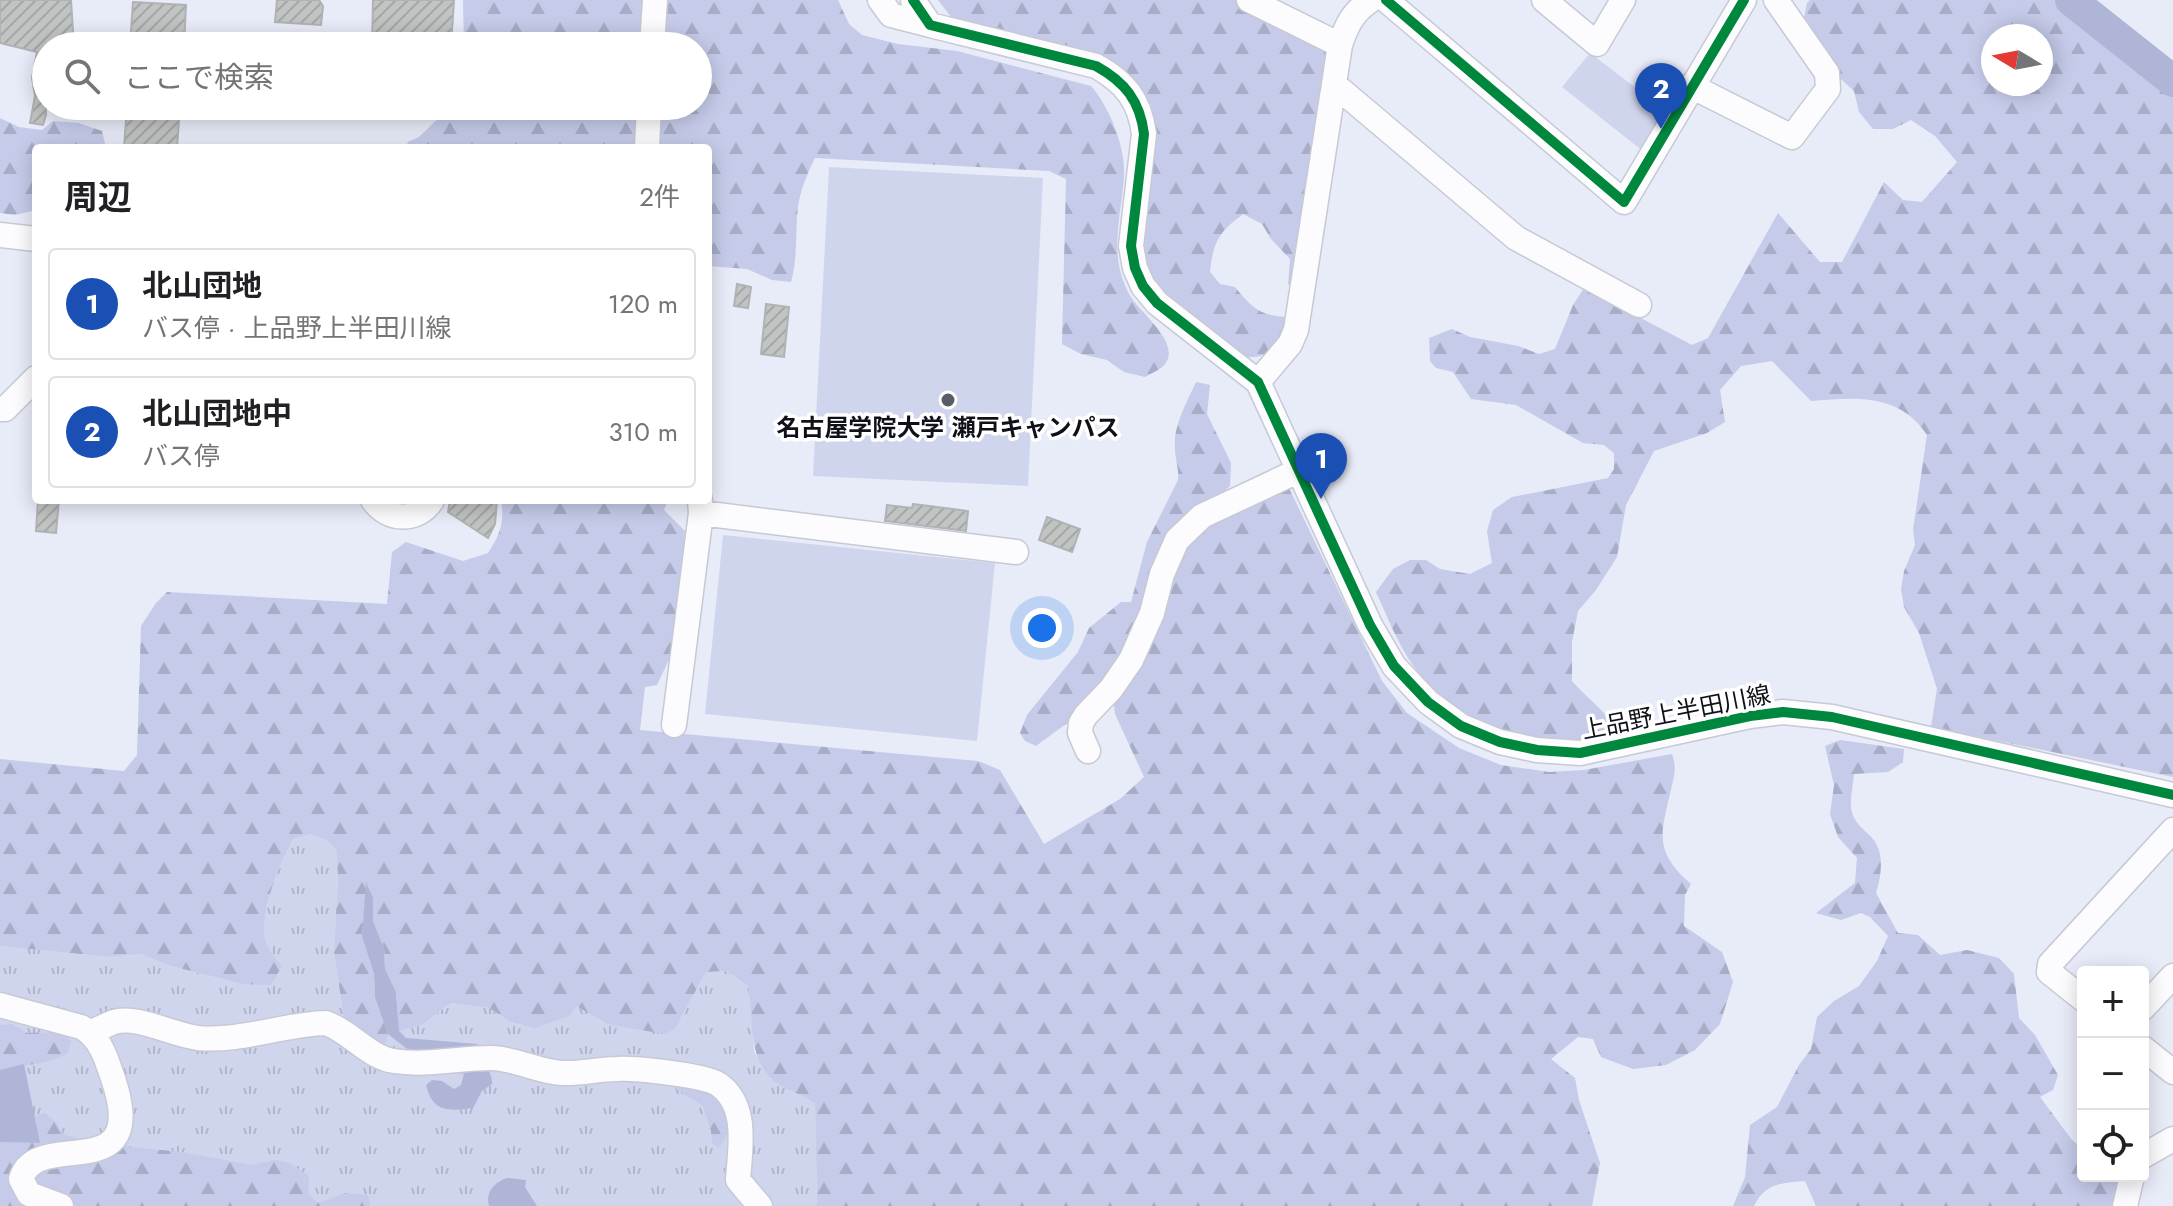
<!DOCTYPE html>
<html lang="ja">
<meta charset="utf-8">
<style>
:root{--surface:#fff;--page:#f6f6f6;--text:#202124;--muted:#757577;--line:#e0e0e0;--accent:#1a73e8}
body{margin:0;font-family:Jost,"Noto Sans JP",sans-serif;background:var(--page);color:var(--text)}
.controls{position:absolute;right:24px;bottom:24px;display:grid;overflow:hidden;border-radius:8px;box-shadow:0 4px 20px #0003}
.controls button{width:72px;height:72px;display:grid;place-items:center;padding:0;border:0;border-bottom:2px solid var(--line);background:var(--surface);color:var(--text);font:40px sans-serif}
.compass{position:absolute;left:1981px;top:24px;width:72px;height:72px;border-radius:50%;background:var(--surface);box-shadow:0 4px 20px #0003;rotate:280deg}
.you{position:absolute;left:1042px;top:628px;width:28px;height:28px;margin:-20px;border:6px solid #fff;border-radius:50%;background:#1a73e8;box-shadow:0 0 0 12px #1a73e833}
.badge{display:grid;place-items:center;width:52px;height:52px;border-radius:50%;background:var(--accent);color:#fff;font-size:26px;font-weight:700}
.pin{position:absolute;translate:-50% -66px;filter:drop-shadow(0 2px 4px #0008)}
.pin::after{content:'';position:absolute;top:42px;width:28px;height:24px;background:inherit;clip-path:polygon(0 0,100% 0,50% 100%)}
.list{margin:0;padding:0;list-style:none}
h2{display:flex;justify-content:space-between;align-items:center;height:104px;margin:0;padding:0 32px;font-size:34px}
h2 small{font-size:26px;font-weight:400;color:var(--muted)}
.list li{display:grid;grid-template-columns:52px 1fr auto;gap:24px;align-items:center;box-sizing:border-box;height:112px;margin:0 16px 16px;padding:0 16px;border:2px solid var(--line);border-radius:8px}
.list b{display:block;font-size:30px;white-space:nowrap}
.list p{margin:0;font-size:26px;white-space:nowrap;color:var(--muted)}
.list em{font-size:26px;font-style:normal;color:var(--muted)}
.icon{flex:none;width:44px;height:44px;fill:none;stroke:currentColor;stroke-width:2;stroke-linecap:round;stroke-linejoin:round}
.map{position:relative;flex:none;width:2173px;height:1206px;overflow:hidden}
.search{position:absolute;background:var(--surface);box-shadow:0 4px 20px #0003;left:32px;top:32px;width:680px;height:88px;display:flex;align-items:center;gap:20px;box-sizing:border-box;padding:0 28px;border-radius:44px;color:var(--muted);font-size:30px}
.panel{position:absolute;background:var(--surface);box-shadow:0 4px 20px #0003;left:32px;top:144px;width:680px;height:360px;border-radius:8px}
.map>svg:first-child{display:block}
.grass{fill:url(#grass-tufts)}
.forest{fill:url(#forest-firs);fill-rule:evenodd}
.green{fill:#d0d5ee}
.water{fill:#afb5d6}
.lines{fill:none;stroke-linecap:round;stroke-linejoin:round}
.river{stroke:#afb5d6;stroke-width:32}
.building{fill:url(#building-hatch);stroke:#b0b2b4;stroke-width:2}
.minor-casing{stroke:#c7c9d4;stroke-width:27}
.minor{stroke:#fcfcfe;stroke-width:24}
.cycleway-casing{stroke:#fff;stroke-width:15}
.cycleway{stroke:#00873e;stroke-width:10}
.poi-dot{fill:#5b5d66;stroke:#fff;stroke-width:3}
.labels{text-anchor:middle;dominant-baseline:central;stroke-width:7;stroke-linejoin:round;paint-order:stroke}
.poi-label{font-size:24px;font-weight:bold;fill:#0f1018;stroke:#fff}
.street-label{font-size:24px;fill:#0f1018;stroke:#fff}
</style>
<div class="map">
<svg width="2173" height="1206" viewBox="0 0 2173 1206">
<defs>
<pattern id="grass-tufts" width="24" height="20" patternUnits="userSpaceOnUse" patternTransform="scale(2)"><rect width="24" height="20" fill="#d0d5ee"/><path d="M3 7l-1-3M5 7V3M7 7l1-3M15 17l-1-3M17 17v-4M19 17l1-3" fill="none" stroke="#b1b6cb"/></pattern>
<pattern id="forest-firs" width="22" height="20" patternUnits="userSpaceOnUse" patternTransform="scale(2)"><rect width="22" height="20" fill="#c5cbe9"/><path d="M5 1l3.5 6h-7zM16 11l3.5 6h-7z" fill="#a8adc7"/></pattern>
<pattern id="building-hatch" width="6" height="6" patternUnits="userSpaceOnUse" patternTransform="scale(2)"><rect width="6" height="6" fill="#c0c4c2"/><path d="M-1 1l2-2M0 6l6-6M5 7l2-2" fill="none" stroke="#a4a7a6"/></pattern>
</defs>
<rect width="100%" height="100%" fill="#e8ebf8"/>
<!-- grass -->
<path class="grass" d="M310 834 327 840 336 848 338 877 334 952 343 1013H380L424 1024 450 1003 489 1008 509 1021 576 1006 607 1024 675 1029 706 972 727 971 748 986 752 1006 754 1052 783 1087 804 1094 815 1104 817 1202 815 1206H0V946L110 957 141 954 167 965 242 984 282 966C275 957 264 944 264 932 264 901 279 866 293 839Z"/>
<!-- forest -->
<path class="forest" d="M463 0H643L641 46H464Z
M664 0H838L849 24 862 35 898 44 957 51 1091 86C1109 106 1126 148 1124 176 1122 208 1112 243 1121 274 1123 281 1127 291 1131 297 1140 313 1187 347 1161 368 1157 371 1150 374 1145 377L1124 372 1107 360 1081 354 1062 344 1066 179 1049 171 815 158C807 174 801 189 798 206 795 232 798 257 791 282L772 280 747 269 708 266V148H656L658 106H698V46H661Z
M938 0H1235L1333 50 1295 280 1288 285 1290 259 1271 239 1262 224 1243 214C1219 232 1213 242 1210 272L1220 284 1235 287C1252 308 1260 316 1288 317 1280 345 1270 362 1238 356L1164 295 1148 272 1143 253 1142 232 1154 132 1151 105 1138 85 1103 58 951 17Z
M1810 0H2075L2074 9 2157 74 2173 90V777L1931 727 1937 689 1919 633 1904 607 1901 589 1904 571 1915 545 1913 530 1927 435C1900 393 1855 397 1811 401L1772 361 1741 366 1720 390 1725 422 1707 433 1654 451 1626 505 1617 557 1596 590 1578 611 1572 642V681C1587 698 1605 711 1618 730L1615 735C1603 738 1591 742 1579 743 1569 744 1558 742 1548 741 1494 735 1443 709 1412 664 1397 642 1387 616 1376 592L1393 569 1410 560H1426L1440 569 1470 574 1492 563 1487 531 1493 510 1512 497 1608 478 1614 469V453L1604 445 1583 443 1516 405 1471 399 1453 372 1436 368 1430 361 1429 338 1452 329 1470 337 1518 346 1539 354 1555 349 1573 305 1584 288 1692 345 1708 338 1778 213 1820 262H1842L1884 182 1903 200 1922 202 1957 162 1935 136 1911 120 1893 129H1873L1859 112 1854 91 1832 71 1803 23 1807 3ZM1993 36H2041V84H1993Z
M451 106H638L635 148H405L408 142 419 137Z
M0 118 19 127 42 130 53 121 79 123 102 131 106 148H36V210L15 215 0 213Z
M1196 382 1210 385 1207 414 1231 463 1230 486 1210 504 1126 656 1078 715 1036 746 1025 741 1020 733 1027 715 1078 652 1089 628 1121 602H1131L1147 542 1178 480C1179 468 1175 459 1175 448 1173 426 1187 402 1196 382Z
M1287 484 1382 681 1407 713 1459 748 1501 765 1549 772 1584 770 1672 754C1676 766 1675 772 1672 785 1662 831 1651 849 1691 884L1685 895 1684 926 1722 952 1733 982 1720 1024 1695 1050 1666 1065 1633 1069 1601 1057 1593 1039 1578 1037 1551 1059 1575 1078 1579 1100 1600 1163 1592 1206H815L817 1202 815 1104C804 1094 793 1093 781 1086 744 1061 756 1024 748 986L727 971 706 972 675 1029 664 1034 607 1024 576 1006 569 1016 535 1028 509 1021 489 1008 450 1003 424 1024 399 1031 396 992 385 970 384 948 373 921 367 884 362 937 374 974 375 998 388 1034 385 1043 380 1048 350 1029 343 1013 334 952 338 877 336 849 327 840 310 834 293 839C279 866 264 901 264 932 264 945 275 957 282 966L271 985 242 984 167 965 141 954 110 957 0 946V759L124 771 137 755 141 626 156 603 167 592 387 604 392 552 406 542 463 561 488 553C500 535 505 522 501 500H668L664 510 685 531 676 645 657 685 645 687 640 730 978 761 1000 770 1044 844 1120 799 1144 777 1115 714 1113 696 1191 534Z
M1840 740 1904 749 1903 762 1888 772 1854 774C1853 786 1849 801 1852 813 1855 822 1861 827 1867 833 1886 848 1882 873 1876 893L1898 933 1918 935 1940 955 1967 950 1999 958 2014 974 2019 1018 2035 1035 2058 1075 2053 1090 2040 1097 2072 1140 2083 1149V1176H2124L2118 1206H1816L1805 1181C1781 1183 1765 1183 1754 1206H1733L1745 1177 1750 1125 1777 1107 1799 1065 1811 1049 1817 1017 1834 1001 1859 986 1877 961 1888 936 1870 917 1861 913 1841 920 1816 913 1855 883 1857 858 1838 837 1830 814 1834 785 1825 746Z
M12 1024 27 1033 61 1032 71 1041 68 1053C47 1066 23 1064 0 1070V1025Z
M670 1081 714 1086C722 1104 738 1133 718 1148L712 1143 711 1131 703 1106 677 1090Z
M45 1113 57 1123 63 1134 96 1144 22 1165 45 1206H0V1142L39 1143 35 1116Z
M113 1145 181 1152 252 1165 274 1160 290 1163 309 1176 308 1194 318 1203 346 1193 368 1195 370 1206H77L45 1198 27 1170Z"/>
<!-- green -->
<path class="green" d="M1590 53 1666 111 1644 152 1562 87Z
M829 167 1043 178 1028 486 813 476Z
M723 535 995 563 977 741 705 714Z"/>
<!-- water -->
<path class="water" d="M366 882 373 898V921L384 948 385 969 396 992 399 1031 406 1038 477 1044 480 1048C479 1062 493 1070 492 1084L482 1091 473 1108C448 1111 433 1113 426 1085L432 1080 442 1081 454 1089 461 1085 465 1069 457 1053 407 1049 388 1034 375 998 374 974 362 937Z
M24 1064 40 1143 0 1142V1070Z
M507 1178 526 1180 525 1187 537 1206H489C485 1193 494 1182 507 1178Z"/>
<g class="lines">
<!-- river -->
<path class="river" d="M2071 0 2173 81"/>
</g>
<!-- building -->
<path class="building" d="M0 0H71L74 46H46V115L43 125 30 123 35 96 32 78 37 52 0 43Z
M277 0H319L323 6 321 25 275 22Z
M373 0H454L451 46H372Z
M133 2 186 5 184 46H130Z
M127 106H180L177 148H124Z
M737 284 751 287 748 308 734 306Z
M766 304 789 307 784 357 761 354Z
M38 500H59L56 533 36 531Z
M450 500H497L495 524 488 538 448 512Z
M913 504 968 511 966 531 885 521 887 505 912 508Z
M1047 517 1080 529 1072 552 1039 540Z"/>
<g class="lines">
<defs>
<path id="minor" d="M880 0 891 15 930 25
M913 0 930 25 1096 66C1125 82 1140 101 1144 134L1131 246 1135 268 1143 286 1157 303 1258 382 1370 625 1394 666 1428 702 1461 726 1500 742 1537 750 1580 753 1750 716 1783 712 1832 717 2173 795
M1249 0 1340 45
M1386 0 1624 202 1744 0
M1544 0 1597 44 1623 0
M652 46 655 0
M1335 85 1516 238 1639 305
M1691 86 1792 137 1828 89 1827 73 1776 0
M647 148 649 106
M0 235 36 239
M1258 382 1290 344 1296 330 1340 45C1347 24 1353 12 1371 0
M0 409H5L36 378
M373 500C387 521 418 523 432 500
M701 513 1016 552
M674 725 701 513 700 500
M1088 751 1080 733 1081 723 1086 715 1111 689 1131 660 1152 613 1162 574 1177 540 1202 516 1300 470
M2083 999 2049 972 2050 964 2173 830
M0 1005 81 1027C95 1034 104 1051 109 1067 158 1196 37 1124 21 1179L29 1194 61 1206
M2143 1008 2173 976
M91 1032C98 1029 106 1025 114 1022 137 1015 173 1035 198 1038 242 1042 283 1024 326 1023 351 1032 368 1057 394 1061 427 1066 459 1058 491 1058 515 1058 538 1072 562 1073 580 1074 599 1069 617 1069 635 1068 704 1075 718 1084 749 1105 740 1149 738 1180L760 1206
M2143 1048 2173 1072
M2143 1156 2173 1139
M2125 1206 2132 1176"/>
</defs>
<!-- minor casing -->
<use href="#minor" class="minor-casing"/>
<!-- minor -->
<use href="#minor" class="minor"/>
<defs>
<path id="cycleway" d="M913 0 930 25 1096 66C1125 82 1140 101 1144 134L1131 246 1135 268 1143 286 1157 303 1258 382 1370 625 1394 666 1428 702 1461 726 1500 742 1537 750 1580 753 1750 716 1783 712 1832 717 2173 795
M1386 0 1624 202 1744 0"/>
</defs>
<!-- cycleway casing -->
<use href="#cycleway" class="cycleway-casing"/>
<!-- cycleway -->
<use href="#cycleway" class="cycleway"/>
</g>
<!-- markers -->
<circle class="poi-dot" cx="948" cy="400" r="8"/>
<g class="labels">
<!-- poi labels -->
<g class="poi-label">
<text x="948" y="427">名古屋学院大学 瀬戸キャンパス</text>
</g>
<!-- street labels -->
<g class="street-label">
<text transform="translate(1676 712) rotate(-11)">上品野上半田川線</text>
</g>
</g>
</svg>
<div class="controls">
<button>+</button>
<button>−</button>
<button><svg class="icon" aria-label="locate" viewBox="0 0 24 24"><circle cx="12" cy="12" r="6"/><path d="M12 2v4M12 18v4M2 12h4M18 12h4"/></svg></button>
</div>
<svg class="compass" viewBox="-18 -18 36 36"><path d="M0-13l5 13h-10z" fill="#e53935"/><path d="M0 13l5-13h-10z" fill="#757577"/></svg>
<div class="you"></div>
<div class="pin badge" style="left:1321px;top:499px;background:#1a4fb4">1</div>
<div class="pin badge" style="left:1661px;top:129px;background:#1a4fb4">2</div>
<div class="search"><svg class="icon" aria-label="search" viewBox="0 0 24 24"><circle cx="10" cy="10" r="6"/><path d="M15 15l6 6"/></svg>ここで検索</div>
<section class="panel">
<h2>周辺<small>2件</small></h2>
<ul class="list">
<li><span class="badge" style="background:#1a4fb4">1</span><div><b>北山団地</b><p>バス停 · 上品野上半田川線</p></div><em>120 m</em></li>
<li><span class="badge" style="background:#1a4fb4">2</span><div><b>北山団地中</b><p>バス停</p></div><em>310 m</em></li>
</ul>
</section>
</div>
